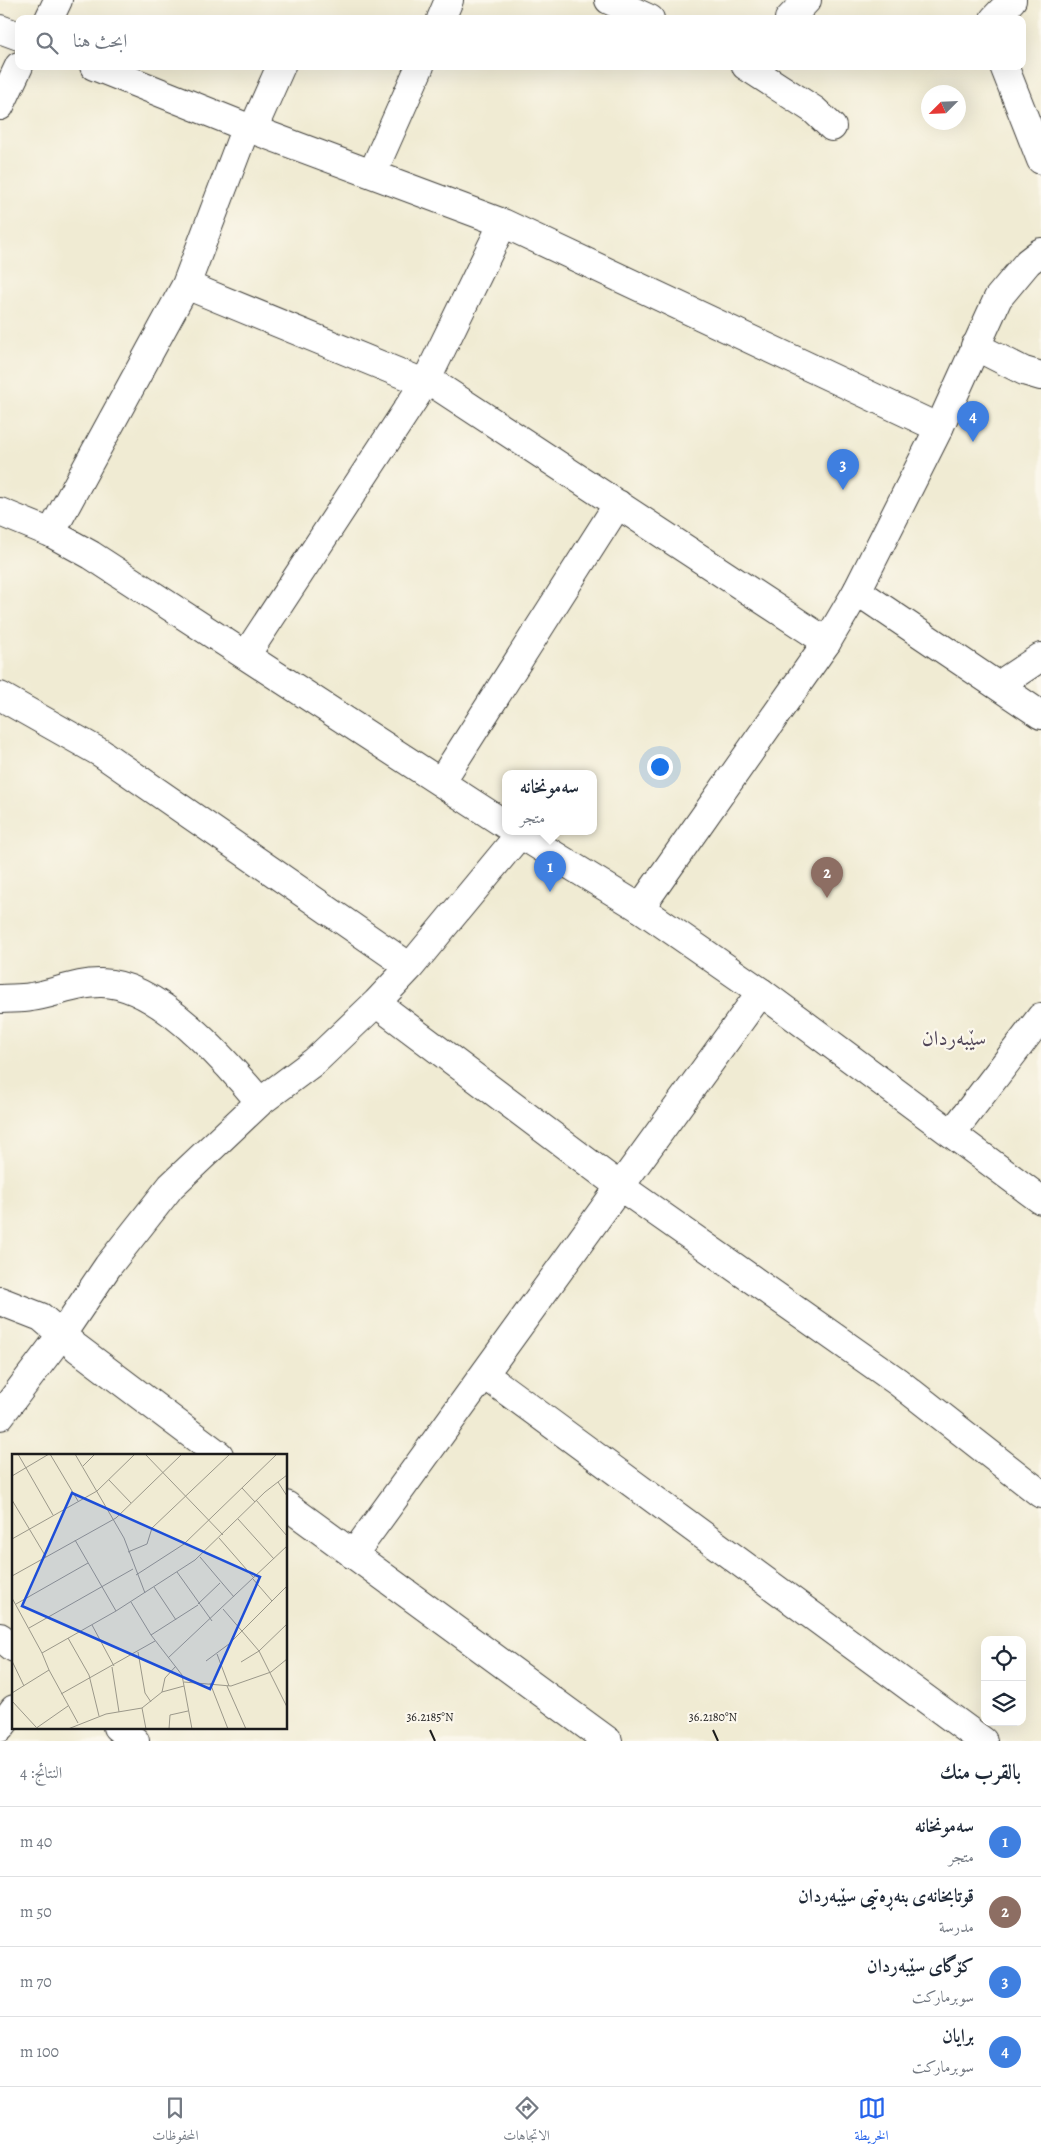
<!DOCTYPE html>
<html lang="ar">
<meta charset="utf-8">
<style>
:root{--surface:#fff;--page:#f2f2f3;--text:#1f2937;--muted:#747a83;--line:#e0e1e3;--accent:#2563eb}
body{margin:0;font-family:Alegreya,Amiri,serif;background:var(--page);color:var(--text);direction:rtl}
.controls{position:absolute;right:15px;bottom:15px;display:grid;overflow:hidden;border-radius:10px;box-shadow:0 5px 20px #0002}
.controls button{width:45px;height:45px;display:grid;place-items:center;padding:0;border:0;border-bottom:1px solid var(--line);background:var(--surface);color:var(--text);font:25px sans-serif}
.compass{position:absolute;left:921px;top:85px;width:45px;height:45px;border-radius:50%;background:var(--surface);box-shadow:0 5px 20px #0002;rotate:246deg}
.you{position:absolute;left:659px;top:766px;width:18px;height:18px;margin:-12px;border:4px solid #fff;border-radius:50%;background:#1a73e8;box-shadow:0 0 0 8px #1a73e833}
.badge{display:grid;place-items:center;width:32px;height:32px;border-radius:50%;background:var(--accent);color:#fff;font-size:16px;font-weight:700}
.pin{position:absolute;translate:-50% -41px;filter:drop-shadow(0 1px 2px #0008)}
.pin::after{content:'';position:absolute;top:26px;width:18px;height:15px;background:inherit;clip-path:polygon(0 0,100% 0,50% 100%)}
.popup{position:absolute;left:502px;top:770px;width:95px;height:65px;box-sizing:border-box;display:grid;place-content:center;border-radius:10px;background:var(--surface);filter:drop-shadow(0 1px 4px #0005);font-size:16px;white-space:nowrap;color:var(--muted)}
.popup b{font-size:19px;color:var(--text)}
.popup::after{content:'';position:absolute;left:50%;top:100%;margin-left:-10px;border:10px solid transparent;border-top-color:var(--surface)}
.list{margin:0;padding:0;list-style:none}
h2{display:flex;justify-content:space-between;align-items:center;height:65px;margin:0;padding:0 20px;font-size:21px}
h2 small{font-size:16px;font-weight:400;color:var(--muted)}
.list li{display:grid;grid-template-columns:32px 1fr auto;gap:15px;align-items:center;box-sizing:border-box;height:70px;padding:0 20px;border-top:1px solid var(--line)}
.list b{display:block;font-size:19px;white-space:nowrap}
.list p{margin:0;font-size:16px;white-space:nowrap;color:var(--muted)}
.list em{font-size:16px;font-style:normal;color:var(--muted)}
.icon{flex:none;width:28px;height:28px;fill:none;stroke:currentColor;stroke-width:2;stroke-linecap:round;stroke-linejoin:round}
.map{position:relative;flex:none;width:1041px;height:1741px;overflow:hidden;direction:ltr}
.search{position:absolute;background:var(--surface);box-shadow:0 5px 20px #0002;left:15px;right:15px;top:15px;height:55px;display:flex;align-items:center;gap:12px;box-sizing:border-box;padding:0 18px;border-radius:10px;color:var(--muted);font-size:19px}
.sheet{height:345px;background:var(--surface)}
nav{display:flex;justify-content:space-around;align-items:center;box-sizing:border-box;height:70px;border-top:1px solid var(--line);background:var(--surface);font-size:14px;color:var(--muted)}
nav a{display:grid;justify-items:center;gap:2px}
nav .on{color:var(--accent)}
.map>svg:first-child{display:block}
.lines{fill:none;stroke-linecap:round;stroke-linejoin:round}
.minor-casing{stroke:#3c3b37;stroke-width:30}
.tertiary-casing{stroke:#3c3b37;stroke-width:30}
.minor{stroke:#fff;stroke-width:28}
.tertiary{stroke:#fff;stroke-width:28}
.ticks{fill:none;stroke:#1c1c1c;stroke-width:2}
.labels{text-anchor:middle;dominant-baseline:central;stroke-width:4.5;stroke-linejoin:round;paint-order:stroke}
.quarter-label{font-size:21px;fill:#524758;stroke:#fbf7ec}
.inset-road{fill:none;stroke:#9b988a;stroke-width:1}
.view{fill:#1d4ed8;fill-opacity:0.15;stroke:#1d4ed8;stroke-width:2.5}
.inset-edge{fill:none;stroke:#1c1c1c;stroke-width:2.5}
.ticks-label{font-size:12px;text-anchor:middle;fill:#1c1c1c;stroke:#fbf7ec;stroke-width:4.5;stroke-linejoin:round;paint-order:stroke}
</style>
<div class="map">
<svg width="1041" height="1741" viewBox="0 0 1041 1741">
<rect width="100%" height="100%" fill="#fbf7ec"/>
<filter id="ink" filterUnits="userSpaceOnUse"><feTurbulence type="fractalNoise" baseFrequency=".02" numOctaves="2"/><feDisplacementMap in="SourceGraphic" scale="10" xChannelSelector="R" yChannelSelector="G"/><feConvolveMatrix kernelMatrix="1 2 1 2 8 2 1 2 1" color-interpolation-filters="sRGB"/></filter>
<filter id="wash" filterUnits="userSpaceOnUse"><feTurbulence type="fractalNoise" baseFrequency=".0096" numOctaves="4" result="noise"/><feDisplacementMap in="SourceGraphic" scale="20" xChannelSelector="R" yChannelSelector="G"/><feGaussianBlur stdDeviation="1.12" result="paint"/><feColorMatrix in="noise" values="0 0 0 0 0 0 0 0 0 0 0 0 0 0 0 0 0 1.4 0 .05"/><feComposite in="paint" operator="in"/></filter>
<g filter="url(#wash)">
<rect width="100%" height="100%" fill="#f0ebd3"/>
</g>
<g filter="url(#ink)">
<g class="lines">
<defs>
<path id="minor" d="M609 0 650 19
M49 19 58 0
M441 19 449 0
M789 19 807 0
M994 19 1012 0
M0 29 19 36
M94 66 246 127 503 223 939 428
M746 66 814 110 832 127
M1004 66 1041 160
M0 106 19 66
M253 129 281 66
M372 174 420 66
M186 285 424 383
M975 346 1024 371 1041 376
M427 379 827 642
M0 512 51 533 91 555 506 825
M51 533 186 285 246 127
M857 591 1041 715
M246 655 427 379 503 223
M999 685 1041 657
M0 696 101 753 410 967
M441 782 618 504
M515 831 640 908
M0 999C10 998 21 999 31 997 54 994 78 982 102 983 158 984 226 1061 260 1102
M376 1003 618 1185 898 1382 1041 1494
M952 1133 1041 1017
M0 1301 41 1317 77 1348 219 1455
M485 1375 983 1741
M0 1416 62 1334 108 1266 171 1186 260 1102 315 1061 376 1003 410 967 520 834
M286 1505 608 1741
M353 1555 761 992
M0 1637 14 1648
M117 1727 135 1741
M0 1728 14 1709"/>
<path id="tertiary" d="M1041 252 1028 262 998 298 939 428 857 591 827 642 640 908 761 992 1041 1200"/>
</defs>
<!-- minor casing -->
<use href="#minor" class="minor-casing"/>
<!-- tertiary casing -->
<use href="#tertiary" class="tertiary-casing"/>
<!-- minor -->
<use href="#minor" class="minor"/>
<!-- tertiary -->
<use href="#tertiary" class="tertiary"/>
</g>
</g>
<!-- ticks -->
<path class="ticks" d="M430 1730 435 1741M713 1730 718 1741"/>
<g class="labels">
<!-- quarter labels -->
<g class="quarter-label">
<text x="954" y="1038">سێبەردان</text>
</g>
</g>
<!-- overview -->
<g transform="translate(12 1454)">
<rect width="275" height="275" fill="#f0ebd3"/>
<path class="inset-road" d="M6 0 41 61M38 0 66 47M63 0 112 84 133 139M133 0 211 81M71 12 83 0M0 22 37 0M97 26 119 49M266 28 275 42M230 34 243 48M0 46 34 103M244 46 275 82M226 65 262 105M207 84 242 124M0 85 85 37 123 0M63 86 104 157M116 98 135 90 140 74 218 0M188 103 222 143M165 118 200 167M124 121 172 90 265 0M0 122 104 64 170 0M241 125 260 147M142 133 164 166M0 144 30 199M119 148 139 181 170 221 180 275M4 150 76 109M186 150 208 129M211 155 247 197 275 253M80 171 102 212M17 174 121 115M139 181 186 151M56 184 77 221 87 262M126 198 133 239 139 248M205 200 217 232M156 204 275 92M0 207 12 232M194 207 217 190 275 132M229 208 247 197 275 170M100 213 107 258M37 216 66 269M172 228 219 232 259 218 275 205M198 229 216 275M215 232 234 275M150 238 153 224 164 212M0 239 37 216 30 199 104 157 183 106 253 38 275 21M49 240 143 187M0 247 24 273M130 254 134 275M23 275 56 252M56 275 94 260 130 254 150 238 172 232M157 275 158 261 176 257"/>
<path class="view" d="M60 39 248 123 198 235 10 152Z"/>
<rect width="275" height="275" class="inset-edge"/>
</g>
<g class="ticks-label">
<text x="430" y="1721">36.2185°N</text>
<text x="713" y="1721">36.2180°N</text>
</g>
</svg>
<div class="controls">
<button><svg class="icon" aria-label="locate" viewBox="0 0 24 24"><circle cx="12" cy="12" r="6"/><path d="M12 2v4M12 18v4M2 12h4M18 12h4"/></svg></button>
<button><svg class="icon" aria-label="layers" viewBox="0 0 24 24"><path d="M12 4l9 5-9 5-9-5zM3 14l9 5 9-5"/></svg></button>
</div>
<svg class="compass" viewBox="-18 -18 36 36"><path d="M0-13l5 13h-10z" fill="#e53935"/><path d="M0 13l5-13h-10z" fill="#747a83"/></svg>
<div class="you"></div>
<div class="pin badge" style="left:550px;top:892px;background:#3f7fe0">1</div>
<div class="popup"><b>سەمونخانە</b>متجر</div>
<div class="pin badge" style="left:827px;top:898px;background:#8d6e63">2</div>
<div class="pin badge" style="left:843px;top:490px;background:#3f7fe0">3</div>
<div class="pin badge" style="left:973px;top:442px;background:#3f7fe0">4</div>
<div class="search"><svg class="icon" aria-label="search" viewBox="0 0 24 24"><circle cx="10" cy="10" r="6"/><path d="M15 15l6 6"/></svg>ابحث هنا</div>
</div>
<section class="sheet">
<h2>بالقرب منك<small>النتائج: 4</small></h2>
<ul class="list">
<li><span class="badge" style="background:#3f7fe0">1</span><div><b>سەمونخانە</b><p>متجر</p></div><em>40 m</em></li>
<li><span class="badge" style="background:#8d6e63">2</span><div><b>قوتابخانەی بنەڕەتیی سێبەردان</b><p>مدرسة</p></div><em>50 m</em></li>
<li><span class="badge" style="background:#3f7fe0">3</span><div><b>کۆگای سێبەردان</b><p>سوبرماركت</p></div><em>70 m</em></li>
<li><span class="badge" style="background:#3f7fe0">4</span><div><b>برايان</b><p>سوبرماركت</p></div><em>100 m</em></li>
</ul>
</section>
<nav>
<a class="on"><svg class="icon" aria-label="map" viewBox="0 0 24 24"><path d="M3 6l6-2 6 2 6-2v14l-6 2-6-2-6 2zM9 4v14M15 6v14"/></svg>الخريطة</a>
<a><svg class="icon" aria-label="directions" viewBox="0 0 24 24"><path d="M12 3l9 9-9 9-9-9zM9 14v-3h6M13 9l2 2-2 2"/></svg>الاتجاهات</a>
<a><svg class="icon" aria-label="saved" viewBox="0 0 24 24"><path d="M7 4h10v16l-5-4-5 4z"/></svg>المحفوظات</a>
</nav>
